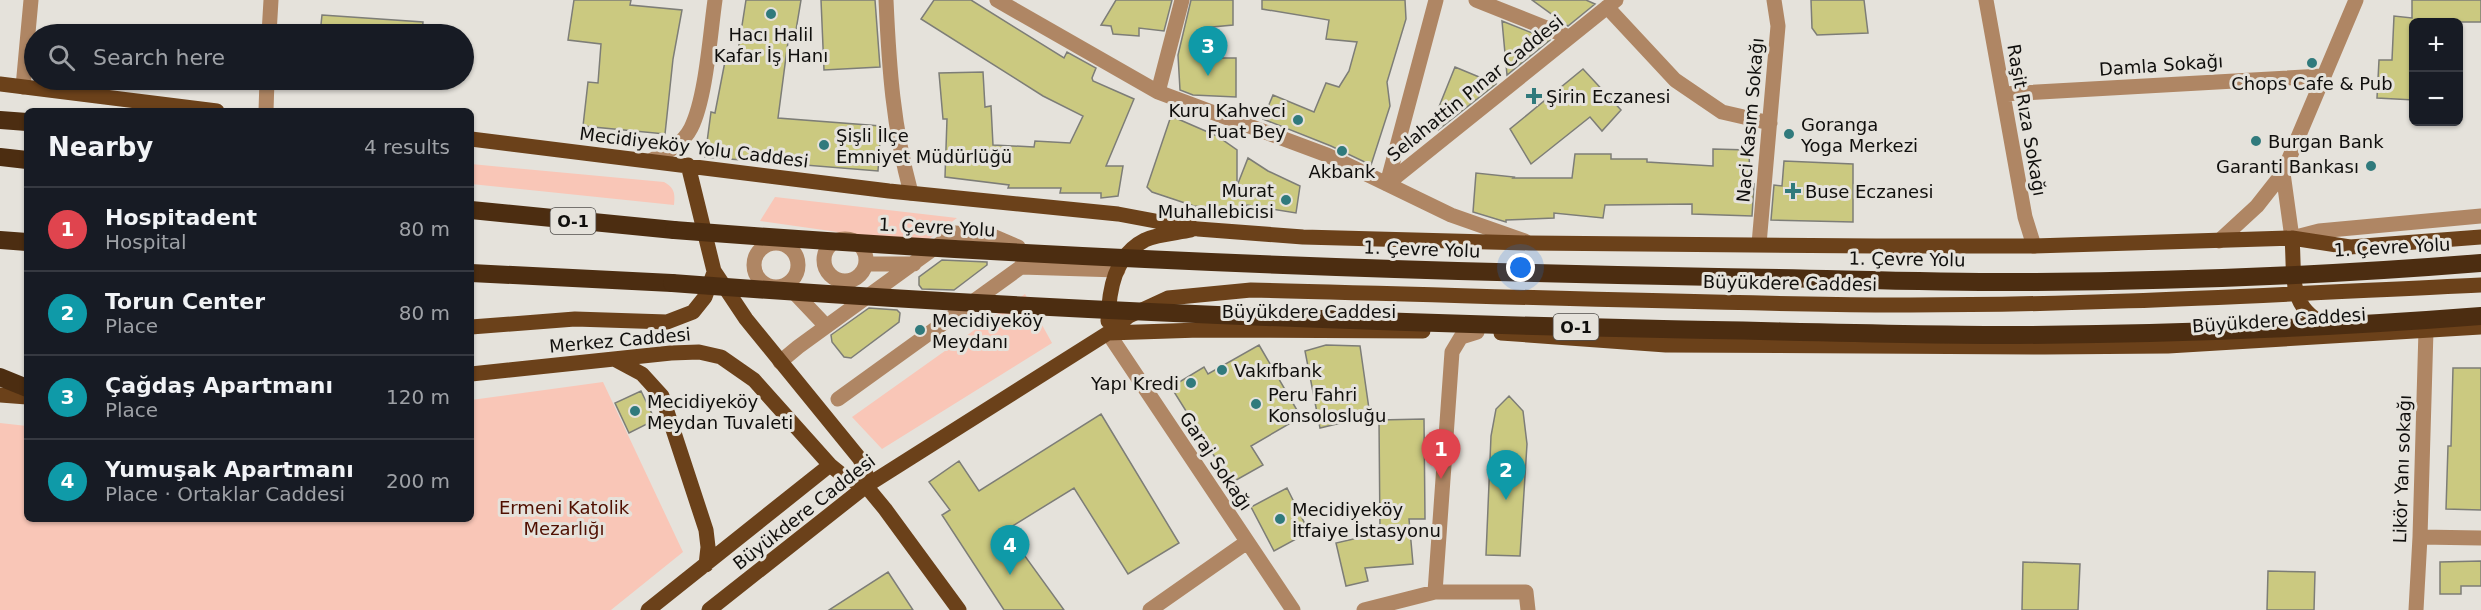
<!DOCTYPE html>
<meta charset="utf-8">
<style>
:root{--surface:#171b24;--page:#20242c;--text:#f1f3f6;--muted:#9ea1a6;--line:#363941;--accent:#d93025}
body{margin:0;font-family:"DejaVu Sans",sans-serif;background:var(--page);color:var(--text)}
.controls{position:absolute;right:18px;top:18px;display:grid;overflow:hidden;border-radius:9px;box-shadow:0 2px 4px #0004}
.controls button{width:54px;height:54px;display:grid;place-items:center;padding:0;border:0;border-bottom:2px solid var(--line);background:var(--surface);color:var(--text);font:30px sans-serif}
.you{position:absolute;left:1521px;top:268px;width:21px;height:21px;margin:-15px;border:4px solid #fff;border-radius:50%;background:#1a73e8;box-shadow:0 0 0 9px #1a73e833}
.badge{display:grid;place-items:center;width:39px;height:39px;border-radius:50%;background:var(--accent);color:#fff;font-size:20px;font-weight:700}
.pin{position:absolute;translate:-50% -50px;filter:drop-shadow(0 2px 3px #0008)}
.pin::after{content:'';position:absolute;top:32px;width:21px;height:18px;background:inherit;clip-path:polygon(0 0,100% 0,50% 100%)}
.list{margin:0;padding:0;list-style:none}
h2{display:flex;justify-content:space-between;align-items:center;height:78px;margin:0;padding:0 24px;font-size:26px}
h2 small{font-size:20px;font-weight:400;color:var(--muted)}
.list li{display:grid;grid-template-columns:39px 1fr auto;gap:18px;align-items:center;box-sizing:border-box;height:84px;padding:0 24px;border-top:2px solid var(--line)}
.list b{display:block;font-size:22px;white-space:nowrap}
.list p{margin:0;font-size:20px;white-space:nowrap;color:var(--muted)}
.list em{font-size:20px;font-style:normal;color:var(--muted)}
.icon{flex:none;width:33px;height:33px;fill:none;stroke:currentColor;stroke-width:2;stroke-linecap:round;stroke-linejoin:round}
.map{position:relative;flex:none;width:2481px;height:610px;overflow:hidden}
.search{position:absolute;background:var(--surface);box-shadow:0 2px 4px #0004;left:24px;top:24px;width:450px;height:66px;display:flex;align-items:center;gap:15px;box-sizing:border-box;padding:0 21px;border-radius:33px;color:var(--muted);font-size:22px}
.panel{position:absolute;background:var(--surface);box-shadow:0 2px 4px #0004;left:24px;top:108px;width:450px;height:414px;border-radius:9px}
.map>svg:first-child{display:block}
.green{fill:#f9c6b7}
.building{fill:#cbc980;stroke:#7d7d77;stroke-width:1.5}
.lines{fill:none;stroke-linecap:round;stroke-linejoin:round}
.minor{stroke:#af8664;stroke-width:15}
.major{stroke:#6b411a;stroke-width:15}
.highway{stroke:#4c2d11;stroke-width:18}
.highway-bridge{stroke:#4c2d11;stroke-width:18}
.poi-dot{fill:#307a7c;stroke:#e5e2db;stroke-width:2}
.labels{text-anchor:middle;dominant-baseline:central;stroke-width:6;stroke-linejoin:round;paint-order:stroke}
.shield{fill:#e5e2db;stroke:#504e4b;stroke-width:1.5}
.shield-label{font-size:16px;font-weight:bold;fill:#100f0d}
.poi-label{font-size:18px;fill:#100f0d;stroke:#e5e2db;text-anchor:start}
.street-label{font-size:18px;fill:#100f0d;stroke:#e5e2db}
.park-label{font-size:18px;fill:#4f0f00;stroke:#e5e2db}
</style>
<div class="map">
<svg width="2481" height="610" viewBox="0 0 2481 610">
<rect width="100%" height="100%" fill="#e5e2db"/>
<!-- green -->
<path class="green" d="M471 164 664 182C675 188 675 194 674 205L471 184Z
M775 197 957 218 922 244 760 221Z
M1025 294 1052 343 882 449 852 417Z
M603 382 683 552 611 610H0V423L27 426V519H471V400Z"/>
<!-- building -->
<path class="building" d="M574 0H631L630 5 682 10 673 59 665 134 583 126 588 82 598 83 601 44 568 40Z
M746 0H801L795 36 789 34 778 118 881 126 878 171 705 157 711 112 715 113 727 51H738Z
M821 0H875L880 67 824 70Z
M934 0H971L1064 58 1067 52 1096 68 1092 78 1093 81 1134 99 1106 166H1123L1118 196 1101 198V193H1060L1061 188H1008L1009 185 945 177 947 119H943L939 73 983 72 985 107 991 106 993 145 1034 147 1035 141 1070 143 1083 116 1043 96 921 19Z
M1116 0H1172L1164 31 1139 28V36L1113 34 1111 26 1101 25Z
M1191 0H1233V25L1202 28 1204 58H1236V97L1193 95 1180 90 1178 55Z
M1262 0H1405L1406 19 1387 82 1390 106 1371 165 1331 146 1263 119 1273 95 1314 112 1326 83 1339 87 1349 71 1357 42 1326 39 1329 20 1262 9Z
M1532 0H1586L1595 4 1568 26Z
M1811 0H1864L1868 33 1817 35 1812 28Z
M2412 0H2481V22H2414V100L2377 98 2379 60H2392L2394 16 2412 18Z
M322 15 423 22 422 34H320Z
M1502 21 1550 40 1507 75Z
M1455 67 1496 84 1438 130 1432 124Z
M1583 69 1621 110 1602 131 1590 117 1531 164 1510 129Z
M1171 116 1217 136 1237 150V186L1248 158 1268 171 1300 186 1296 213 1247 205 1244 210 1194 206 1152 192 1147 187Z
M1713 149 1749 150 1750 184H1754L1752 216 1692 214V204L1605 205 1603 218 1554 213V218L1506 220V222L1473 212 1476 173 1514 177 1513 178H1572L1575 154H1611V159H1647V162L1713 166Z
M1784 161 1853 164V222L1771 220 1774 185 1782 186Z
M942 260 987 262V265L954 290 922 289 919 285V277Z
M869 308 897 310 900 313 899 322 851 358 844 357 832 342 831 335Z
M1259 345 1301 417 1251 446 1263 465 1231 483 1171 387 1204 367 1208 374Z
M1326 345 1360 346 1370 416 1320 428 1305 351Z
M2453 368H2481V510L2446 509 2448 446H2451Z
M641 391 655 420 629 433 615 403Z
M1509 396 1523 411 1527 444 1520 556 1486 555 1491 436 1496 409Z
M1101 414 1179 543 1128 574 1074 488 1006 530 1064 610H1004L942 515 950 510 929 482 959 461 979 491Z
M1424 419 1425 519H1409L1413 564 1365 568 1368 581 1346 586 1336 543 1380 533 1379 420Z
M1287 488 1309 532 1274 551 1251 507Z
M2481 561V586H2461V594H2440V562Z
M2023 562 2080 564 2078 610H2022Z
M2268 571 2315 572 2314 610H2267Z
M888 572 913 610H829Z"/>
<g class="lines">
<!-- minor -->
<path class="minor" d="M886 0C889 67 893 127 911 193
M997 0 1158 92 1327 155 1451 215 1525 241
M1476 0 1569 37
M1986 0 2025 217 2034 246
M1607 7 1675 80 1722 112 1770 123
M269 34 271 0
M23 87 31 0
M1158 92 1182 0
M2003 94 2322 76
M266 111 267 80
M652 160C667 152 683 144 691 128 706 98 710 35 715 0
M2283 173 2292 238 2319 231 2481 216
M1387 184 1616 0
M1387 184 1436 0
M824 260a21 21 0 1 1 42 0a21 21 0 1 1-42 0Z
M2219 241 2257 206 2283 173 2356 0
M754 265a22 22 0 1 1 44 0a22 22 0 1 1-44 0Z
M1759 244 1778 26 1774 0
M866 264H914
M789 287 826 326
M1108 333 1293 610
M780 362 798 347 955 233 990 235 1018 247 1019 255
M838 399 1021 267 1118 270
M2420 537 2481 538
M1435 592 1452 352 1461 337 1477 332
M1150 610 1247 542
M1364 610 1435 592H1526L1528 610
M2416 610 2420 537 2426 330"/>
<!-- major -->
<path class="major" d="M0 84 217 111
M471 139 889 191 1118 214 1198 229 1303 237 1529 243 1876 246H2034L2292 238 2350 247 2481 237
M688 165 714 271 746 319 860 459 867 477 866 486
M2292 238C2295 277 2287 309 2329 326
M1108 321C1109 290 1114 256 1145 240 1158 234 1177 233 1191 230
M471 327 575 319 667 322 693 312 705 297 713 275
M1108 333 1200 330 1423 331
M1501 333 1666 345 2045 347 2168 346 2481 327
M614 359 642 374 662 396 706 530 708 547 706 565
M471 374 671 353 699 352 721 357 754 380 830 465 846 478 866 486 885 509 959 610
M0 395 27 397
M648 610 830 465
M709 610 866 486 1108 333 1129 316 1168 298 1251 290C1463 295 1675 303 1888 305 2086 306 2283 294 2481 285"/>
<!-- highway -->
<path class="highway" d="M0 120 27 122
M0 157 27 160
M471 210 674 230
M0 240 27 242
M471 273 672 283
M0 377 27 388"/>
<!-- highway-bridge -->
<path class="highway-bridge" d="M674 230C1022 257 1370 271 1718 277 1824 278 1930 283 2036 282 2184 281 2333 275 2481 263
M672 283C1002 308 1332 322 1663 329 1781 331 1899 335 2017 335 2172 334 2327 328 2481 316"/>
</g>
<!-- markers -->
<g class="poi-dot">
<circle cx="771" cy="14" r="6"/>
<circle cx="2312" cy="63" r="6"/>
<path d="M1531 87h6v6h6v6h-6v6h-6v-6h-6v-6h6z"/>
<circle cx="1298" cy="120" r="6"/>
<circle cx="1789" cy="134" r="6"/>
<circle cx="2256" cy="141" r="6"/>
<circle cx="824" cy="145" r="6"/>
<circle cx="1342" cy="151" r="6"/>
<circle cx="2371" cy="166" r="6"/>
<path d="M1790 182h6v6h6v6h-6v6h-6v-6h-6v-6h6z"/>
<circle cx="1286" cy="200" r="6"/>
<circle cx="920" cy="330" r="6"/>
<circle cx="1222" cy="370" r="6"/>
<circle cx="1191" cy="383" r="6"/>
<circle cx="1256" cy="404" r="6"/>
<circle cx="635" cy="411" r="6"/>
<circle cx="1280" cy="519" r="6"/>
</g>
<g class="labels">
<!-- shield labels -->
<g class="shield">
<rect x="550.5" y="208" width="45" height="26" rx="4.5"/>
<rect x="1553.5" y="314" width="45" height="26" rx="4.5"/>
</g>
<g class="shield-label">
<text x="573" y="221">O-1</text>
<text x="1576" y="327">O-1</text>
</g>
<!-- poi labels -->
<g class="poi-label">
<text x="771" y="34" text-anchor="middle">Hacı Halil<tspan x="771" dy="21">Kafar İş Hanı</tspan></text>
<text x="2312" y="83" text-anchor="middle">Chops Cafe &amp; Pub</text>
<text x="1546" y="96">Şirin Eczanesi</text>
<text x="1286" y="110" text-anchor="end">Kuru Kahveci<tspan x="1286" dy="21">Fuat Bey</tspan></text>
<text x="1801" y="124">Goranga<tspan x="1801" dy="21">Yoga Merkezi</tspan></text>
<text x="836" y="135">Şişli İlçe<tspan x="836" dy="21">Emniyet Müdürlüğü</tspan></text>
<text x="2268" y="141">Burgan Bank</text>
<text x="2359" y="166" text-anchor="end">Garanti Bankası</text>
<text x="1342" y="171" text-anchor="middle">Akbank</text>
<text x="1274" y="190" text-anchor="end">Murat<tspan x="1274" dy="21">Muhallebicisi</tspan></text>
<text x="1805" y="191">Buse Eczanesi</text>
<text x="932" y="320">Mecidiyeköy<tspan x="932" dy="21">Meydanı</tspan></text>
<text x="1234" y="370">Vakıfbank</text>
<text x="1179" y="383" text-anchor="end">Yapı Kredi</text>
<text x="1268" y="394">Peru Fahri<tspan x="1268" dy="21">Konsolosluğu</tspan></text>
<text x="647" y="401">Mecidiyeköy<tspan x="647" dy="21">Meydan Tuvaleti</tspan></text>
<text x="1292" y="509">Mecidiyeköy<tspan x="1292" dy="21">İtfaiye İstasyonu</tspan></text>
</g>
<!-- street labels -->
<g class="street-label">
<text transform="translate(2161 65) rotate(-4)">Damla Sokağı</text>
<text transform="translate(1475 88) rotate(-39)">Selahattin Pınar Caddesi</text>
<text transform="translate(1750 120) rotate(-85)">Naci Kasım Sokağı</text>
<text transform="translate(2027 120) rotate(80)">Raşit Rıza Sokağı</text>
<text transform="translate(694 147) rotate(7)">Mecidiyeköy Yolu Caddesi</text>
<text transform="translate(937 227) rotate(3)">1. Çevre Yolu</text>
<text transform="translate(2392 247) rotate(-3)">1. Çevre Yolu</text>
<text transform="translate(1422 249) rotate(2)">1. Çevre Yolu</text>
<text transform="translate(1907 259) rotate(1)">1. Çevre Yolu</text>
<text transform="translate(1790 283) rotate(1)">Büyükdere Caddesi</text>
<text x="1309" y="311">Büyükdere Caddesi</text>
<text transform="translate(2279 320) rotate(-4)">Büyükdere Caddesi</text>
<text transform="translate(620 340) rotate(-5)">Merkez Caddesi</text>
<text transform="translate(1216 461) rotate(56)">Garaj Sokağı</text>
<text transform="translate(2402 469) rotate(-88)">Likör Yanı sokağı</text>
<text transform="translate(804 512) rotate(-38)">Büyükdere Caddesi</text>
</g>
<!-- park labels -->
<g class="park-label">
<text x="564" y="507">Ermeni Katolik<tspan x="564" dy="21">Mezarlığı</tspan></text>
</g>
</g>
</svg>
<div class="controls">
<button>+</button>
<button>−</button>
</div>
<div class="you"></div>
<div class="pin badge" style="left:1441px;top:479px;background:#e0444e">1</div>
<div class="pin badge" style="left:1506px;top:500px;background:#0f9aa8">2</div>
<div class="pin badge" style="left:1208px;top:76px;background:#0f9aa8">3</div>
<div class="pin badge" style="left:1010px;top:575px;background:#0f9aa8">4</div>
<div class="search"><svg class="icon" aria-label="search" viewBox="0 0 24 24"><circle cx="10" cy="10" r="6"/><path d="M15 15l6 6"/></svg>Search here</div>
<section class="panel">
<h2>Nearby<small>4 results</small></h2>
<ul class="list">
<li><span class="badge" style="background:#e0444e">1</span><div><b>Hospitadent</b><p>Hospital</p></div><em>80 m</em></li>
<li><span class="badge" style="background:#0f9aa8">2</span><div><b>Torun Center</b><p>Place</p></div><em>80 m</em></li>
<li><span class="badge" style="background:#0f9aa8">3</span><div><b>Çağdaş Apartmanı</b><p>Place</p></div><em>120 m</em></li>
<li><span class="badge" style="background:#0f9aa8">4</span><div><b>Yumuşak Apartmanı</b><p>Place · Ortaklar Caddesi</p></div><em>200 m</em></li>
</ul>
</section>
</div>
